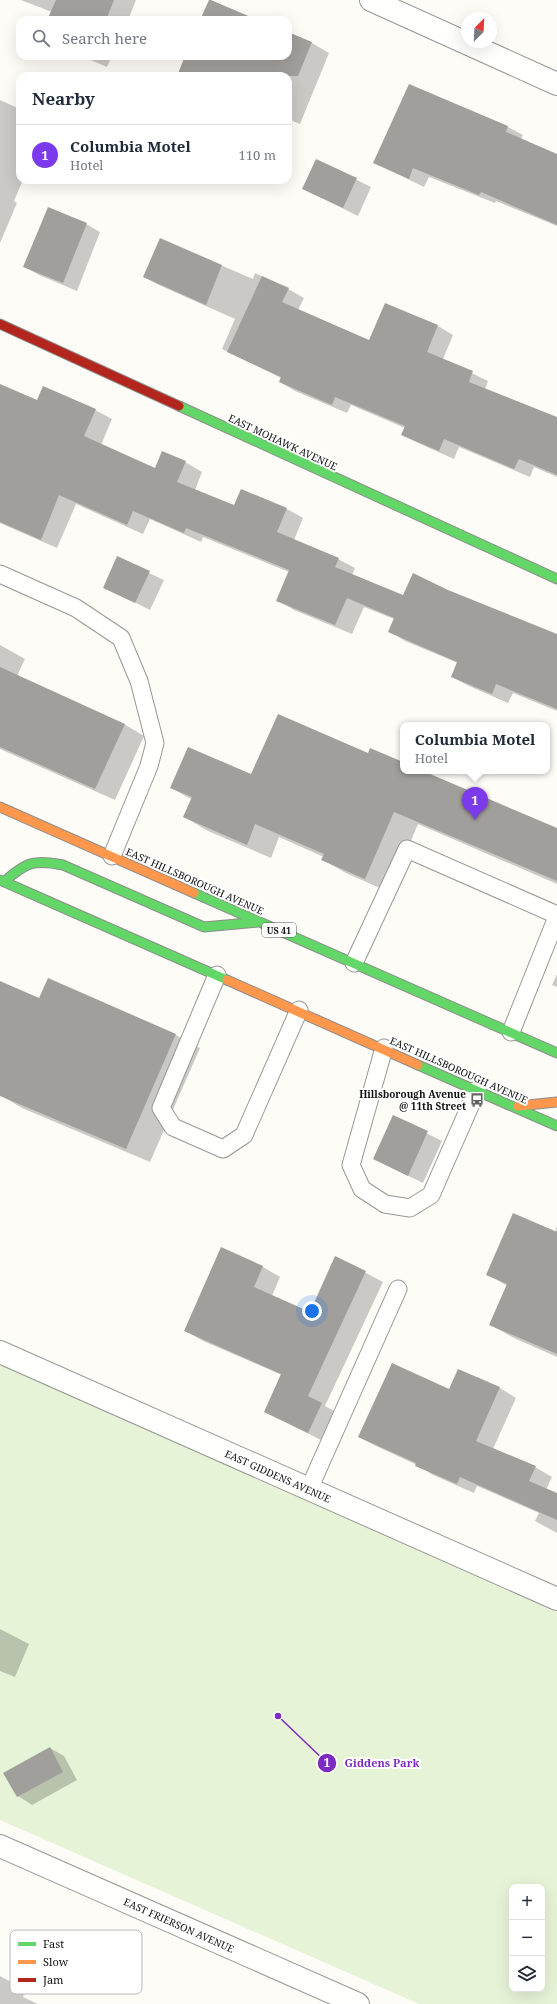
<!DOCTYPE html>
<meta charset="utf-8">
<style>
:root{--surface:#fff;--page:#f2f2f3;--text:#1f2937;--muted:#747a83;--line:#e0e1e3;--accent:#7c3aed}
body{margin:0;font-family:"Noto Serif",serif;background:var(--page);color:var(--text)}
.controls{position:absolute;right:12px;bottom:12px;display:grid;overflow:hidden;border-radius:8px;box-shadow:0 4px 16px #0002}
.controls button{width:36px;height:36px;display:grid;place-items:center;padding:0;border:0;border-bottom:1px solid var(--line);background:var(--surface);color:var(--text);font:20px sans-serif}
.compass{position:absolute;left:461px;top:12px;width:36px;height:36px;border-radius:50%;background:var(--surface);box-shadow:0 4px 16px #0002;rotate:24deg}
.you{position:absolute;left:312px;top:1311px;width:14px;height:14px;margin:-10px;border:3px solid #fff;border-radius:50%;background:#1a73e8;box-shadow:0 0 0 6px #1a73e833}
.badge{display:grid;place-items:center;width:26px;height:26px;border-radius:50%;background:var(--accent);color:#fff;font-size:13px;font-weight:700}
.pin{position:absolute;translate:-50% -33px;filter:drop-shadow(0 1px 2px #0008)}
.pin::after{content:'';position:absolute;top:21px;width:14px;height:12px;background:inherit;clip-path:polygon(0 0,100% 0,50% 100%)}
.popup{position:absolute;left:400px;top:722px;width:150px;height:52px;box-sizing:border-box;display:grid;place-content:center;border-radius:8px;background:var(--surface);filter:drop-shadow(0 1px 3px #0005);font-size:13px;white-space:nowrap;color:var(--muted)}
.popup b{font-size:15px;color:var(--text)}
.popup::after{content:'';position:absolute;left:50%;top:100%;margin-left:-8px;border:8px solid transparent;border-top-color:var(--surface)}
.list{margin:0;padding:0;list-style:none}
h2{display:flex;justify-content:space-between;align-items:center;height:52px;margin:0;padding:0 16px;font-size:17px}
h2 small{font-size:13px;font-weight:400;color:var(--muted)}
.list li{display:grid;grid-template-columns:26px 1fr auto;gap:12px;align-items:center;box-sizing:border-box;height:60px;padding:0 16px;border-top:1px solid var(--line)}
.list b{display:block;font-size:15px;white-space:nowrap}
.list p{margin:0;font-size:13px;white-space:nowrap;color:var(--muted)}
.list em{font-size:13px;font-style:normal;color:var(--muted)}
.icon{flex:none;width:22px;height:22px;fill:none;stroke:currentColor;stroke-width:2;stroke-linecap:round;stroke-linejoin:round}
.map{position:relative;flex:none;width:557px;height:2004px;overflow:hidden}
.search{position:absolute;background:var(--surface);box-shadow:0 4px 16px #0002;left:16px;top:16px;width:276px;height:44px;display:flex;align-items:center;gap:10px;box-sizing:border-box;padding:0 14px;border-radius:12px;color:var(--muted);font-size:15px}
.panel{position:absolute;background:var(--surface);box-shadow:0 4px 16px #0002;left:16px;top:72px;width:276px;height:112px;border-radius:12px}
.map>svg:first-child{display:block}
.green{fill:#e7f3d7;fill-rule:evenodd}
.shadow{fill:#0003}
.building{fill:#a19f9c}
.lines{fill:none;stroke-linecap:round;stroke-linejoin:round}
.lane-casing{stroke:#979795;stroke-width:19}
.street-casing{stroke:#979795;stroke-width:24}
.fast-casing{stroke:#8e8d8b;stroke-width:11}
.slow-casing{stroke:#8e8d8b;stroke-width:11}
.jam-casing{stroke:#8e8d8b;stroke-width:11}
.lane{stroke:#fffffe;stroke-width:17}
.street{stroke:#fffffe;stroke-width:22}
.fast{stroke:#63d668;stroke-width:9}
.slow{stroke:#ff974d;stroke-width:9}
.jam{stroke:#b3261e;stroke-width:9}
.labels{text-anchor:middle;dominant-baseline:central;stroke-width:4;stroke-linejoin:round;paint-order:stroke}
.shield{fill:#fff;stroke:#585858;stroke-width:1}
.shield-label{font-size:9px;font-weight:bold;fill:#111}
.street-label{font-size:10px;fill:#111;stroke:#fff}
.poi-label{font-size:10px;font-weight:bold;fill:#111;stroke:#fff;text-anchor:end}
.key{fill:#fff;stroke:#b8b8b8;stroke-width:1}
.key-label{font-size:11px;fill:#111}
.leader{fill:none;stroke:#7b2cbf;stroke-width:1.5}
.callout-dot{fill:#7b2cbf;stroke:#fff;stroke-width:1.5}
.mark-label{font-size:12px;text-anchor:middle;font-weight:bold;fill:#fff}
.callout-label{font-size:11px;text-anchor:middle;font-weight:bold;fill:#7b2cbf;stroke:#fff;stroke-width:4;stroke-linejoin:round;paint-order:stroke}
</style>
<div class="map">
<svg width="557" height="2004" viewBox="0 0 557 2004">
<rect width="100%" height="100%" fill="#fdfcf7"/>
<!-- green -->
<path class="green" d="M0 1365 557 1612V2004H419L0 1820ZM512 1887H542V1989H512Z"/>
<!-- shadow -->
<path class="shadow" d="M21 0H136L128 20H48L52 12Z
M288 33 312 43 329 53 300 124 288 119V76H178L187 56H288Z
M81 56H112L107 67Z
M0 100 20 109V180H23L14 201 17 203 0 243Z
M508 127 523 135 521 139 557 155V226L496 201 495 203 429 177 424 187 375 163Z
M317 160 371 187 358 216 304 189Z
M86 224 100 232 77 291 39 275 25 267Z
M160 239 253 279 255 273 288 289 304 298 298 310 370 341 386 304 438 326 453 335 443 359 488 381 485 389 557 426V477L534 467 530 477 459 447 454 459 418 443 402 435 405 428 351 405 347 413 295 391 280 382 281 378 222 349 235 319 159 285 144 277Z
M0 385 38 401 95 410 112 419 101 445 156 469 185 462 202 472 195 490 235 506 287 509 303 518 294 540 338 559 355 568 352 575 404 597 448 591 557 635V711L513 693 508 703 469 686 452 677 458 663 405 641 389 631 394 619 364 607 352 634 294 610 278 600 289 572 203 537 201 542 150 519 143 534 76 504 57 548 0 523Z
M117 558 164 580 150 610 104 587Z
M0 645 25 659 17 676 124 724 144 736 115 800 0 749Z
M368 754 403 763V771H421L557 829V884L418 824 389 892 346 873 323 860 324 857 279 837 271 858 208 831 184 817 191 799 171 788 252 776Z
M557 974V987L552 985Z
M48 980 176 1035 200 1048 150 1162 22 1108 0 1095V982L40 999Z
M394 1117 442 1141 423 1183 374 1159Z
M557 1226V1357L514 1338 490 1325 507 1286 488 1274 555 1232Z
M221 1249 263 1267 280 1277 272 1296 310 1313 336 1257 383 1282 325 1406 338 1413 325 1442 265 1412 282 1375 203 1341 186 1331Z
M459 1370 500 1388 516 1398 493 1449 535 1467 552 1477 546 1490 557 1495V1533L535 1521 539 1513 477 1486 474 1493 433 1475 417 1465 376 1446 359 1437 450 1390Z
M0 1629 29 1644 15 1677 0 1671Z
M50 1748 64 1756 77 1780 32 1805 18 1796Z
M0 1976 26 1990 23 1997 38 2004H0Z"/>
<!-- building -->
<path class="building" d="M56 0H114L106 20H47Z
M209 0H211L258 20H200Z
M288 32 312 42 298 76H177L185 56H288Z
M409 84 508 126 506 132 557 154V225L481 192 479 195 413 168 409 179 373 163Z
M316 159 357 178 343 208 302 189Z
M48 207 87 223 63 283 23 267Z
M160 238 222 265 206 305 143 277Z
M262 276 289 288 282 302 369 340 385 303 438 325 427 352 473 371 469 382 557 417V475L519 459 514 469 444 439 439 451 401 435 405 426 335 397 332 405 279 382 281 377 227 352Z
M0 384 37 400 43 386 96 409 84 436 155 468 162 451 186 461 177 482 234 505 241 489 287 508 277 532 339 558 335 567 403 595 413 573 448 590 557 634V709L496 684 492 694 451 677 457 662 388 632 394 618 347 598 335 625 276 601 289 570 186 528 184 533 133 511 127 525 59 495 41 540 0 522Z
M117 556 150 571 135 603 103 588Z
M0 667 125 724 95 789 0 747Z
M278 714 368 753 370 748 403 762V771H423L557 828V881L394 812 365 879 321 860 324 854 255 824 247 845 183 817 192 797 170 788 188 747 251 774Z
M48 978 176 1034 126 1149 0 1096V981L39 998Z
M393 1115 428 1131 408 1176 373 1159Z
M513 1213 557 1232V1354L489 1325 507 1284 486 1275Z
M221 1247 263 1266 254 1287 310 1312 335 1256 366 1271 308 1396 322 1403 308 1433 264 1412 281 1374 184 1331Z
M392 1363 449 1389 458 1369 500 1387 476 1441 536 1466 529 1481 557 1493V1520L460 1477 457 1484 415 1466 416 1463 358 1437Z
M50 1747 63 1772 17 1797 3 1773Z"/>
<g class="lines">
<defs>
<path id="lane" d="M0 574 76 608 121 638 139 681 155 743 149 766 112 856
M354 963 407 849 557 915
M217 975 161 1108 173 1127 223 1149 244 1135 299 1010
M511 1032 557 917
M384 1048 351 1165 362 1189 385 1204 410 1208 431 1195 477 1090
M309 1489 398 1289"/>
<path id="street" d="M371 0 557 84
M0 1352 557 1599
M0 1846 358 2004"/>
<path id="fast" d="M179 406 557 579
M0 880 227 980
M4 882C26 862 34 859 63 865L204 927 258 922
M194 893 557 1053
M418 1065 557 1126"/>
<path id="slow" d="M0 807 194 893
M227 980 418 1065
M518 1106 557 1102"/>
<path id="jam" d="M0 324 179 406"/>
</defs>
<!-- lane casing -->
<use href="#lane" class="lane-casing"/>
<!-- street casing -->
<use href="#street" class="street-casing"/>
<!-- fast casing -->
<use href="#fast" class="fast-casing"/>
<!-- slow casing -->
<use href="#slow" class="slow-casing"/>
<!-- jam casing -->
<use href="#jam" class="jam-casing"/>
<!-- lane -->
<use href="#lane" class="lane"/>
<!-- street -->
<use href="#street" class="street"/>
<!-- fast -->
<use href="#fast" class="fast"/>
<!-- slow -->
<use href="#slow" class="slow"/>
<!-- jam -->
<use href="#jam" class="jam"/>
</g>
<!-- icons -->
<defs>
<symbol id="bus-bare" viewBox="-9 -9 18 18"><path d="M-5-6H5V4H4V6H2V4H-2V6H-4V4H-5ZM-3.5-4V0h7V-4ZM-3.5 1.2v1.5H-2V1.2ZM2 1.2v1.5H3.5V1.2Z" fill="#646362" stroke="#fff" stroke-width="2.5" paint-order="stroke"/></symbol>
</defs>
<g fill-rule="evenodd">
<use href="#bus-bare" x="467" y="1090" width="20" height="20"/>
</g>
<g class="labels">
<!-- shield labels -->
<rect class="shield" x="262" y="923" width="34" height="14" rx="3"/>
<g class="shield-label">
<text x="279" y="930">US 41</text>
</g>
<!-- street labels -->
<g class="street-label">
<text transform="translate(283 442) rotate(25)">EAST MOHAWK AVENUE</text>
<text transform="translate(195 881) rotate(24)">EAST HILLSBOROUGH AVENUE</text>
<text transform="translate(459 1070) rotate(24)">EAST HILLSBOROUGH AVENUE</text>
<text transform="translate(278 1476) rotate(24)">EAST GIDDENS AVENUE</text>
<text transform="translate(179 1925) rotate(24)">EAST FRIERSON AVENUE</text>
</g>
<!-- poi labels -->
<g class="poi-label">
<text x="466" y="1094">Hillsborough Avenue<tspan x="466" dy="12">@ 11th Street</tspan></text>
</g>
</g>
<!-- legend -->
<rect x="10" y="1930" width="132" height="64" rx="6" class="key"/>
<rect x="18" y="1942" width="18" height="4" fill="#63d668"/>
<rect x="18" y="1960" width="18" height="4" fill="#ff974d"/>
<rect x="18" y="1978" width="18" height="4" fill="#b3261e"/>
<g class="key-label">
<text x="43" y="1948">Fast</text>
<text x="43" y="1966">Slow</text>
<text x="43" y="1984">Jam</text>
</g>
<!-- callouts -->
<path class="leader" d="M278 1716L327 1763"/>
<g class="callout-dot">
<circle cx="278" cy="1716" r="4"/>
<circle cx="327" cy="1763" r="10"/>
</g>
<g class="mark-label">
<text x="327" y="1767">1</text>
</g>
<g class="callout-label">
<text x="382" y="1767">Giddens Park</text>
</g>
</svg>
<div class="controls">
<button>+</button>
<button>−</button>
<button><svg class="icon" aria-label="layers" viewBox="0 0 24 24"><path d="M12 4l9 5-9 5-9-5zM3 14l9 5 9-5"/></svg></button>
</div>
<svg class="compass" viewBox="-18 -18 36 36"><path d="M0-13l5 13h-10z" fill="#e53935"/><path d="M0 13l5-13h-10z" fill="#747a83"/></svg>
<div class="you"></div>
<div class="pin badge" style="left:475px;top:820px">1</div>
<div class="popup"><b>Columbia Motel</b>Hotel</div>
<div class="search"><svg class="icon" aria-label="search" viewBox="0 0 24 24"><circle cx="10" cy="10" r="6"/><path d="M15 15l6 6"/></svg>Search here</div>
<section class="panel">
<h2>Nearby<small></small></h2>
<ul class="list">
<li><span class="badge">1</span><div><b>Columbia Motel</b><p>Hotel</p></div><em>110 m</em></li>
</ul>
</section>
</div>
